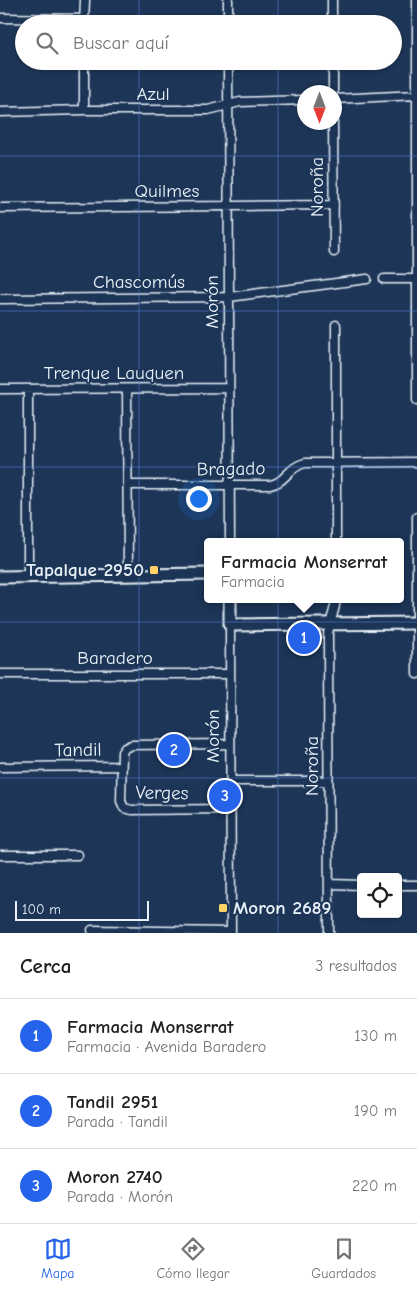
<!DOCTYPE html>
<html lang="es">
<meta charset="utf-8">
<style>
:root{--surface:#fff;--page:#f2f2f2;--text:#202124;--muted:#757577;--line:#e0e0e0;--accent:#2563eb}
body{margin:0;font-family:"Comic Neue",sans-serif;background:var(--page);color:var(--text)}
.controls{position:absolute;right:15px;bottom:15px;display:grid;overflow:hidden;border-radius:5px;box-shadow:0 1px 4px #0004}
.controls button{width:45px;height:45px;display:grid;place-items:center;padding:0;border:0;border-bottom:1px solid var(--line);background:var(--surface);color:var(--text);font:25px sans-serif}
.compass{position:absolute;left:297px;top:85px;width:45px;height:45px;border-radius:50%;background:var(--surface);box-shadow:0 1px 4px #0004;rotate:180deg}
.scale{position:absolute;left:15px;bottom:12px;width:134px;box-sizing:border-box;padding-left:5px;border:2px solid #e8f1f8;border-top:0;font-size:14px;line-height:18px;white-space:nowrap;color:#e8f1f8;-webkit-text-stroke:4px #1d3557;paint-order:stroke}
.you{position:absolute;left:198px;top:498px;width:18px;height:18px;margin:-12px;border:4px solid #fff;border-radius:50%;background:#1a73e8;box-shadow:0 0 0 8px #1a73e833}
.badge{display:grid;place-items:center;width:32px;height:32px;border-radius:50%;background:var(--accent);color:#fff;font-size:16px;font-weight:700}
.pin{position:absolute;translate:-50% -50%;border:2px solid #fff;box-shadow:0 1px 5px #0006}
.popup{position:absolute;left:204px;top:538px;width:200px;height:65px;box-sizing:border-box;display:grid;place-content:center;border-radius:5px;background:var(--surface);filter:drop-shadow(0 1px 4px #0005);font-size:16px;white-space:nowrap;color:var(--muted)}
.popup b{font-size:19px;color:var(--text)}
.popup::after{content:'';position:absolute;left:50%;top:100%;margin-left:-10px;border:10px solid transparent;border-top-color:var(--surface)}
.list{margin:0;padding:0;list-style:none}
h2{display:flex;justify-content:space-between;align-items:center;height:65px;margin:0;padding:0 20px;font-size:21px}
h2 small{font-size:16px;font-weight:400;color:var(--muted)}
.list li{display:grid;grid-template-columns:32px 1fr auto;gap:15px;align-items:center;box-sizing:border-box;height:75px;padding:0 20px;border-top:1px solid var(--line)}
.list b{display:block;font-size:19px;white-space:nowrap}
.list p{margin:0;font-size:16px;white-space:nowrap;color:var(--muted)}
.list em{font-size:16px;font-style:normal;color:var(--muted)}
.icon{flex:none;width:28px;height:28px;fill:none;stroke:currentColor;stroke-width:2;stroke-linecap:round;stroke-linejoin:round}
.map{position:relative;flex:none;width:417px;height:933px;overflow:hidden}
.search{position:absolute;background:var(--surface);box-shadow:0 1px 4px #0004;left:15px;right:15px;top:15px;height:55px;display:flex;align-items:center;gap:12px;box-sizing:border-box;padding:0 18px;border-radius:28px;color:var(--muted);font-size:19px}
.sheet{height:290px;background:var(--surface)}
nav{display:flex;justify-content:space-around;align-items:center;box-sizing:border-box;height:70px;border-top:1px solid var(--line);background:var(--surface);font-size:14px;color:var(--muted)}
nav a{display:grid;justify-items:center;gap:2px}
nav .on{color:var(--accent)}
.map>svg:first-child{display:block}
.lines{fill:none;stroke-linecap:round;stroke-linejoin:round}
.minor-casing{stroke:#e8f1f8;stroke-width:11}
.secondary-casing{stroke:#e8f1f8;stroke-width:15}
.minor{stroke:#1d3557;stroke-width:8}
.secondary{stroke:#1d3557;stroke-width:11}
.grid{fill:none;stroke:#5a7fe2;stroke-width:1;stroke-opacity:0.55}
.poi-dot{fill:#ffd166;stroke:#1d3557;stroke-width:2}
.labels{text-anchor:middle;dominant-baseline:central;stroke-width:4;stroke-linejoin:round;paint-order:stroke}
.street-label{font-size:19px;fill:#e8f1f8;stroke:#1d3557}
.poi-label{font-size:19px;font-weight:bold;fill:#e8f1f8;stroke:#1d3557;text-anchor:end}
</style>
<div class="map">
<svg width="417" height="933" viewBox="0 0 417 933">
<rect width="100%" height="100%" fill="#1d3557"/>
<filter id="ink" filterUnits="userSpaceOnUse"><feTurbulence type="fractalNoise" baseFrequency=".02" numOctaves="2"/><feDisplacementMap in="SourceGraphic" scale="10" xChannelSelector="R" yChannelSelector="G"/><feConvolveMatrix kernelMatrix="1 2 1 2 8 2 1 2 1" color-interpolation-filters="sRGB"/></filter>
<g filter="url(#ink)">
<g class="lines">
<defs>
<path id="minor" d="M332 0V24
M417 0V400
M0 18 84 19
M84 23 85 0
M228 24V0
M228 61 230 542
M333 61V92
M334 99 417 95
M84 110V61
M0 112 84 110H208L240 102 304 100
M333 122 334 252
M0 208 334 205
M384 279H417
M0 299 229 297 367 279
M0 389 229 388
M28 389V576
M127 389 128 575
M128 485H270C285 483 288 467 305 463L417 462
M417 517V674
M336 542V325
M230 625 231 933
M0 674H230
M230 744 131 745 125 748 122 752 121 801 124 808 132 810 230 809
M0 767 121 766
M230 781H328
M0 855H78
M329 884 361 885
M398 885H417
M92 930 231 932
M329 933 328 635C329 622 335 612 336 599"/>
<path id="secondary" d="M0 577 208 574
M230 599V625L417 623"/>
</defs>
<!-- minor casing -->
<use href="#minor" class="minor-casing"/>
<!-- secondary casing -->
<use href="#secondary" class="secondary-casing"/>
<!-- minor -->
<use href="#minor" class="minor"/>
<!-- secondary -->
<use href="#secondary" class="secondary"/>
</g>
</g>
<!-- grid -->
<path class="grid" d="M139 0V24M278 0V24M139 61V933M278 61V933M0 156H417M0 311H417M0 467H417M0 622H417M0 778H417"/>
<!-- markers -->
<g class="poi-dot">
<rect x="149" y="565" width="10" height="10" rx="2.5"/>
<rect x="218" y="903" width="10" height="10" rx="2.5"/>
</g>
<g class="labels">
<!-- street labels -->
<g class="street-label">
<text x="153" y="94">Azul</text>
<text transform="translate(317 187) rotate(-90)">Noroña</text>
<text x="167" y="191">Quilmes</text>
<text x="139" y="282">Chascomús</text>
<text transform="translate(212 302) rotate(-90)">Morón</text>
<text x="114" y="373">Trenque Lauquen</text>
<text transform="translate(231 469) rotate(-1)">Bragado</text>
<text x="115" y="658">Baradero</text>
<text transform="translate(213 736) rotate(-90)">Morón</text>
<text transform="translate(78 750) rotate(-1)">Tandil</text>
<text transform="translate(312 766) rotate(-90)">Noroña</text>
<text transform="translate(162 793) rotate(1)">Verges</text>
</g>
<!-- poi labels -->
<g class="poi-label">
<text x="144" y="570">Tapalque 2950</text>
<text x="233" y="908" text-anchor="start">Moron 2689</text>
</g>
</g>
</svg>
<div class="controls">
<button><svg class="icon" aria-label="locate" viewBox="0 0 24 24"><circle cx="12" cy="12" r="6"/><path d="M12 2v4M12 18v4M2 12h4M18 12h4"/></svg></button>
</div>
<svg class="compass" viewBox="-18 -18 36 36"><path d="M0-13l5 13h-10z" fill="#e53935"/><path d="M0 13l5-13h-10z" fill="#757577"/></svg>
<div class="scale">100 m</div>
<div class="you"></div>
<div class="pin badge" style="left:304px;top:638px">1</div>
<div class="popup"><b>Farmacia Monserrat</b>Farmacia</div>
<div class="pin badge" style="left:174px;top:750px">2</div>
<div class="pin badge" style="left:225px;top:796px">3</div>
<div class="search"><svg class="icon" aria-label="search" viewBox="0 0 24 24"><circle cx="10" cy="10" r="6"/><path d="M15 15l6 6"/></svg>Buscar aquí</div>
</div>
<section class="sheet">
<h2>Cerca<small>3 resultados</small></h2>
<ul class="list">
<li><span class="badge">1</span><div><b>Farmacia Monserrat</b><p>Farmacia · Avenida Baradero</p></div><em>130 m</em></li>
<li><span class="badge">2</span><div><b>Tandil 2951</b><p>Parada · Tandil</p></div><em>190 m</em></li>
<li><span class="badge">3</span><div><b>Moron 2740</b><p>Parada · Morón</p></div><em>220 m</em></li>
</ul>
</section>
<nav>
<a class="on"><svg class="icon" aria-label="map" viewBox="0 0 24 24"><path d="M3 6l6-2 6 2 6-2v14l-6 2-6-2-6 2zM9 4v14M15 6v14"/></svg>Mapa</a>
<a><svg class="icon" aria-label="directions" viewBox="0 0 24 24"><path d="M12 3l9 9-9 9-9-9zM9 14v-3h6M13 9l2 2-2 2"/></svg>Cómo llegar</a>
<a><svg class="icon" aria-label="saved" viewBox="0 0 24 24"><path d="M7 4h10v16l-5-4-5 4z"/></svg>Guardados</a>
</nav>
